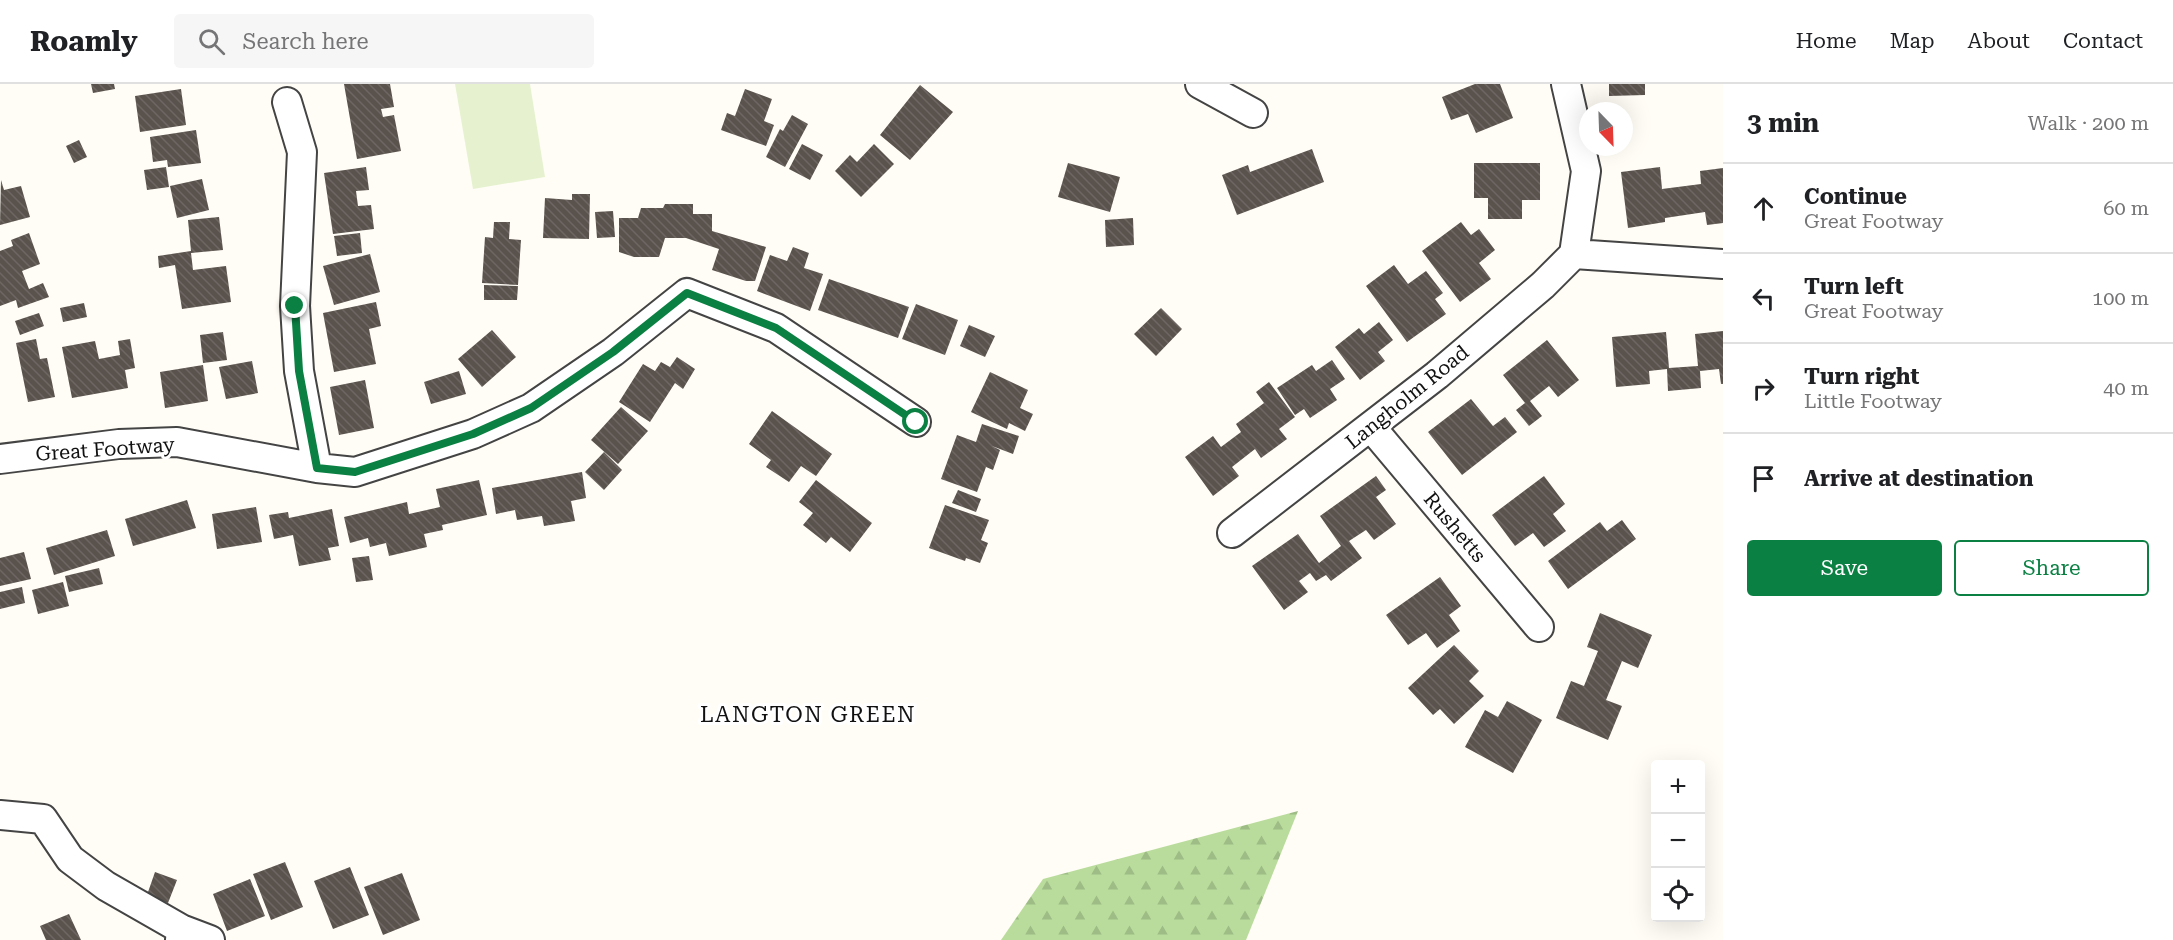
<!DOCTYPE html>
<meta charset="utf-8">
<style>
:root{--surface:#fff;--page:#f6f6f6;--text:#202124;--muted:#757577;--line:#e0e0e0;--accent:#0b8043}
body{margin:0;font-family:"Roboto Serif",serif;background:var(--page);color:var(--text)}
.controls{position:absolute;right:18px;bottom:18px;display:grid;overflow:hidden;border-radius:6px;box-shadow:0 6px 24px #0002}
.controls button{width:54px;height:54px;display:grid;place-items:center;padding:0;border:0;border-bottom:2px solid var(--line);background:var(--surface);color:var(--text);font:30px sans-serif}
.compass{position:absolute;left:1579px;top:18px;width:54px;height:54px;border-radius:50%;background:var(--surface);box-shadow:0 6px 24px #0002;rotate:157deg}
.stop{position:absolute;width:18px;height:18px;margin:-14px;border:4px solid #0b8043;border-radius:50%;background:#fff}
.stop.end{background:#0b8043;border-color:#fff;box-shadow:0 2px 6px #0008}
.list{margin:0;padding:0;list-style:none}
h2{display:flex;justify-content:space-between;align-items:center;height:78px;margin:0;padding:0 24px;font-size:26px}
h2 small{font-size:20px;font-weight:400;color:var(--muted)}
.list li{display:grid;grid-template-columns:39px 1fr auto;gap:18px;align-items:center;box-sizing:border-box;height:90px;padding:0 24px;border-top:2px solid var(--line)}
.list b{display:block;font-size:22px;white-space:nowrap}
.list p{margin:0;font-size:20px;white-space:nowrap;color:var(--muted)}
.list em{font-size:20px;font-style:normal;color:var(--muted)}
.actions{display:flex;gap:12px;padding:18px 24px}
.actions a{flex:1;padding:14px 0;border:2px solid var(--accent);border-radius:6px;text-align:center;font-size:21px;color:var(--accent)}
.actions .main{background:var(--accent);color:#fff}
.icon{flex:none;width:33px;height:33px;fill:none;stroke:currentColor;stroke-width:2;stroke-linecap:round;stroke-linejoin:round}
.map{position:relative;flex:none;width:1723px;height:856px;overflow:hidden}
header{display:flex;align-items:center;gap:36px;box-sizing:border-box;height:84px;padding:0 30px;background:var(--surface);border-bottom:2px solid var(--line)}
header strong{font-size:28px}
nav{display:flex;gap:33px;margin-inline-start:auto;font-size:21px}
.search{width:420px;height:54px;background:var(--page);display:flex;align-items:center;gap:15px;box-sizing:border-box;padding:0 21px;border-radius:6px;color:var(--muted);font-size:22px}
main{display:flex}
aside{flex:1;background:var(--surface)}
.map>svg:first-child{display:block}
.forest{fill:url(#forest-firs)}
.pitch{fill:#e6f2cf}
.building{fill:url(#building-back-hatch)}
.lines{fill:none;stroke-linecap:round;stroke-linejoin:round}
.minor-casing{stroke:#444;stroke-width:32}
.minor{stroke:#fff;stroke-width:28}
.route{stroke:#0b8043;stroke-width:8}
.labels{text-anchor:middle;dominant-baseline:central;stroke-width:6;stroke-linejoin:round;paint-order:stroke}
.street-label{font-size:20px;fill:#111;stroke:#fff}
.quarter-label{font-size:22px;letter-spacing:1.5px;fill:#111;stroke:#fff}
</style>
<header>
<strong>Roamly</strong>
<div class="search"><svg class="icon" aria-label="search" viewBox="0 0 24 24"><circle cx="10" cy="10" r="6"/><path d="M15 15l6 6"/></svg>Search here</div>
<nav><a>Home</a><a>Map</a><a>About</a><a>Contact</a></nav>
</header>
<main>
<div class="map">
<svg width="1723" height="856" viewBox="0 0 1723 856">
<defs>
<pattern id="forest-firs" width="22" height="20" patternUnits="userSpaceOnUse" patternTransform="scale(1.5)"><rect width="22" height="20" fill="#b9dc9c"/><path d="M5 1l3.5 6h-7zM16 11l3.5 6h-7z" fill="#9ebc85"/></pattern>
<pattern id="building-back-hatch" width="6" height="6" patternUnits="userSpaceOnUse" patternTransform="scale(1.5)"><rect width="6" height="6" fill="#5a524d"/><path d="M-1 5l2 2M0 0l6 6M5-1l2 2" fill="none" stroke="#6d6662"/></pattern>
</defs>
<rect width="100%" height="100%" fill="#fffdf5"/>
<!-- forest -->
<path class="forest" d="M1298 727 1246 856H1001L1043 795Z"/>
<!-- pitch -->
<path class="pitch" d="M455 0H530L545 93 473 105Z"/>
<!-- building -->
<path class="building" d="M91 0H114L115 5 93 9Z
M344 0H390L394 23 381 25 383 33 394 31 401 67 357 75Z
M1475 0H1500L1513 34 1476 49 1468 30 1451 36 1442 13Z
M1609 0H1645V11L1609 12Z
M920 1 953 28 910 76 880 51Z
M181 5 186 41 140 48 135 12Z
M745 5 772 15 764 37 774 41 766 62 721 46 727 29 735 32Z
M792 31 808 40 785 83 766 73 780 45 783 47Z
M196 46 201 79 168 83 167 76 153 78 150 53Z
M79 56 87 73 74 79 66 62Z
M802 60 823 71 810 96 789 85Z
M874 60 894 80 861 113 835 87 850 71 857 78Z
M1312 65 1324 98 1237 131 1222 91 1248 81 1250 88Z
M1068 79 1120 93 1110 128 1058 113Z
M1474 79H1540V116H1522V135H1488V114H1474Z
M166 83 169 103 147 106 144 86Z
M366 83 369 106 356 107 358 122 371 121 374 145 333 150 324 89Z
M1660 83 1662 105 1701 100 1700 87 1723 84V139L1707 141 1705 128 1665 134V138L1628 144 1621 88Z
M202 95 209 126 177 134 170 102Z
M1 96 4 106 21 102 30 133 0 141Z
M572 110H590L589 155 543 154 545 114 572 116Z
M665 120H693V130H712V147L766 163 755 197H746L712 186 719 165 686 154H665L659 173H634L619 168V134H638L641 124H663Z
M613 127 615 153 597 154 595 128Z
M219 133 223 166 191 169 193 186 226 182 231 218 182 225 175 181 159 184 158 172 191 167 188 136Z
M1133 134 1134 161 1106 163 1105 136Z
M494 138H510L509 155 521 156 518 201 482 199 485 153 493 154Z
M1461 138 1471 151 1479 145 1495 166 1479 179 1491 195 1460 218 1422 167Z
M29 149 40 180 22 187 29 205 43 199 49 213 18 224 16 216 0 222V167L13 162 11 156Z
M360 149 362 169 337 172 334 152Z
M793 163 809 169 804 184 823 190 810 227 757 207 770 171 787 177Z
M370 170 380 208 334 221 323 182Z
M1394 181 1408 200 1426 187 1443 209 1435 215 1446 230 1407 258 1366 202Z
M829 195 909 223 898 254 818 226Z
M484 201 518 202 517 216H484Z
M376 218 381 242 369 245 376 280 334 288 323 229Z
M84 219 87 233 63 238 60 224Z
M916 220 958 236 945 271 902 255Z
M1161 224 1182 245 1156 272 1134 250Z
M39 229 44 242 20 251 15 237Z
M1379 238 1393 256 1378 268 1385 277 1360 296 1335 263 1359 244 1364 250Z
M969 241 995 252 985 273 960 262Z
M492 246 516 273 482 303 458 275Z
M1723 247V300H1721L1719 285 1700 287 1701 304 1668 307 1667 285 1649 287 1650 300 1616 303 1612 253 1666 248 1669 284 1698 282 1695 250Z
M223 248 227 276 203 279 200 251Z
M36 255 40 275 47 274 55 313 28 318 16 259Z
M130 255 135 284 125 286 128 304 72 314 62 263 95 257 99 275 120 271 118 257Z
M1547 256 1579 296 1558 313 1549 302 1530 317 1542 332 1529 342 1516 326 1525 319 1503 291Z
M677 273 695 285 683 305 675 299 650 338 619 318 643 280 655 287 661 278 670 283Z
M1332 276 1345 295 1330 305 1337 316 1310 334 1304 325 1295 331 1277 304 1312 281 1316 287Z
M252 277 258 309 226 315 219 283Z
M203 281 208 317 165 324 160 288Z
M459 287 466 310 431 320 424 298Z
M990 288 1028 306 1020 324 1033 330 1025 347 1009 339 1007 345 971 328Z
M365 296 374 344 339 351 330 303Z
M1269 298 1295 333 1279 345 1287 355 1261 374 1255 365 1232 383 1239 392 1213 412 1185 373 1213 352 1221 363 1241 348 1236 340 1264 319 1256 308Z
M1471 315 1493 342 1505 333 1517 348 1462 391 1428 348Z
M621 323 648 347 618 380 591 356Z
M772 327 832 370 816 392 801 382 789 398 766 383 771 376 749 360Z
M982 340 1019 352 1013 370 992 362 1000 366 993 386 986 383 977 408 941 395 957 351 976 358Z
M604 368 622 386 604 406 585 388Z
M582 388 586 414 571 417 575 437 544 442 542 432 517 436 515 426 496 430 492 404Z
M1376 392 1386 406 1376 413 1396 440 1374 456 1366 446 1349 457 1362 474 1331 497 1326 491 1316 497 1310 489 1299 497 1308 508 1284 526 1252 482 1298 450 1319 479 1341 462 1320 432Z
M1544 392 1565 420 1553 430 1566 447 1544 463 1533 449 1515 462 1492 431Z
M479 396 487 431 442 441 443 446 424 450 427 463 389 472 386 459 370 463 368 454 350 459 344 433 407 418 409 430 440 423 436 405Z
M816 396 872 439 850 468 831 453 826 459 803 441 813 429 799 418Z
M958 406 981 415 976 428 952 419Z
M187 416 196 444 133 462 125 435Z
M945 421 989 436 981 456 988 459 980 479 966 474 965 477 929 464Z
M256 423 262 458 217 465 212 430Z
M332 425 339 462 328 464 331 476 299 482 293 451 274 455 269 431 288 428 289 434Z
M1622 436 1636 455 1568 505 1548 477 1600 438 1607 447Z
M107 446 115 472 54 491 46 464Z
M24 468 31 495 0 502V474Z
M369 472 373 496 356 498 352 474Z
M99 484 103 500 69 508 65 492Z
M1440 493 1461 522 1449 531 1460 547 1437 564 1426 549 1408 561 1386 531Z
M63 498 69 522 38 530 32 506Z
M22 503 25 519 0 525V508Z
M1600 529 1652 551 1638 584 1622 577 1606 616 1622 622 1608 656 1556 634 1571 597 1584 602 1598 567 1587 563Z
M1454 561 1479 587 1469 597 1484 612 1454 640 1440 625 1433 631 1408 604Z
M1507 617 1542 636 1513 689 1465 663 1485 626 1498 633Z
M285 778 303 823 271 836 253 790Z
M350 783 369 831 333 845 314 797Z
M155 788 177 796 168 819 147 811Z
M402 789 420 836 383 851 364 803Z
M250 795 265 832 227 847 213 810Z
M69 830 81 856H46L40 842Z"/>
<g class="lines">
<defs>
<path id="minor" d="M1200 0 1253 29
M287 18 302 68 295 222 299 287 317 384
M1574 170 1723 180
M1371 343 1539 543
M0 375 119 360 177 358 317 384 355 388 473 350 531 324 613 268 687 209 776 244 916 338
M1232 449 1437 291 1543 201 1574 170 1586 87 1566 0
M0 731 43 735 70 775 106 802 181 845 180 856
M181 845 210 856"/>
</defs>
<!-- minor casing -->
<use href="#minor" class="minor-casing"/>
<!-- minor -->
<use href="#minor" class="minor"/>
</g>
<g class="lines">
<!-- route -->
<path class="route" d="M295 222 299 287 317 384 355 388 473 350 531 324 613 268 687 209 776 244 916 338"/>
</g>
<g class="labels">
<!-- street labels -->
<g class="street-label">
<text transform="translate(1407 313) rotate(-39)">Langholm Road</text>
<text transform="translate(105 365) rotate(-4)">Great Footway</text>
<text transform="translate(1455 443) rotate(50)">Rushetts</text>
</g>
<!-- quarter labels -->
<g class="quarter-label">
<text x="808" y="630">LANGTON GREEN</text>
</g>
</g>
</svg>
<div class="controls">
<button>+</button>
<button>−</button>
<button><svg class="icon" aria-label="locate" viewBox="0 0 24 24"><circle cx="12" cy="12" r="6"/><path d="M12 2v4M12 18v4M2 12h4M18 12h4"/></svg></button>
</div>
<svg class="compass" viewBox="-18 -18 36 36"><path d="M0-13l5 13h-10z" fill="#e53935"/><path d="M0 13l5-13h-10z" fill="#757577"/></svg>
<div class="stop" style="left:916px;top:338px"></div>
<div class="stop end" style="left:295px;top:222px"></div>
</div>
<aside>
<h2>3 min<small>Walk · 200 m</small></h2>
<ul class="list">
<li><svg class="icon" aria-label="ahead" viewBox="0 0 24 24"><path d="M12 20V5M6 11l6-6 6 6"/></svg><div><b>Continue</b><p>Great Footway</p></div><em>60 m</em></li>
<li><svg class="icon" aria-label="left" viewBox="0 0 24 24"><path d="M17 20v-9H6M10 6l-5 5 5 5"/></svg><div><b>Turn left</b><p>Great Footway</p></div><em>100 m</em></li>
<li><svg class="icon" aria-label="right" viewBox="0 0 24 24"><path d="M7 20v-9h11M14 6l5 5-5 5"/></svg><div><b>Turn right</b><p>Little Footway</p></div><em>40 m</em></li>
<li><svg class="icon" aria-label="arrive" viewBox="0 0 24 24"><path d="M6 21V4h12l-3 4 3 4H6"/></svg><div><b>Arrive at destination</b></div></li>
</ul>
<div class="actions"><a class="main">Save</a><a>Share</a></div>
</aside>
</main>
